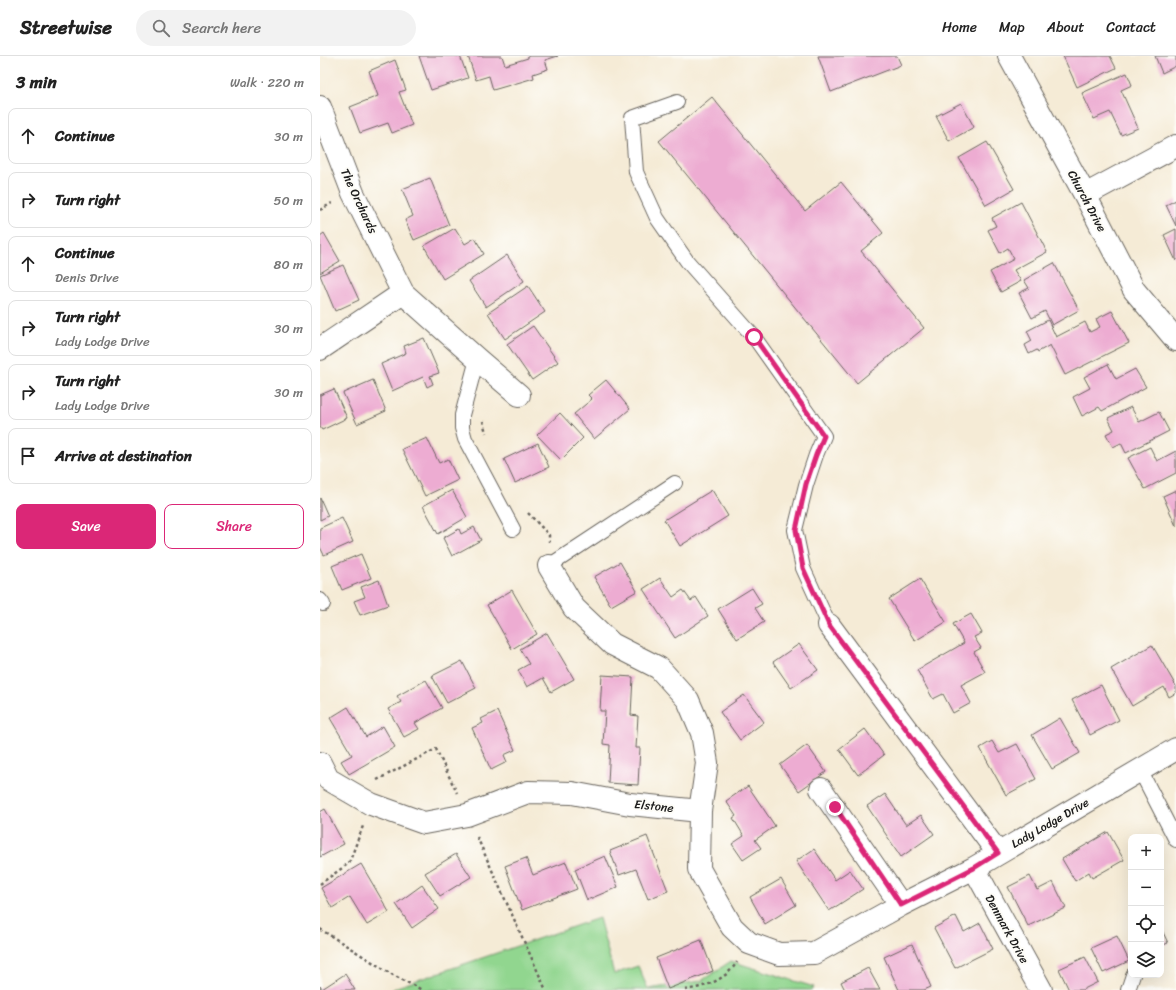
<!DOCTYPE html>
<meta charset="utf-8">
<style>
:root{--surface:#fff;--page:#f2f2f2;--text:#222;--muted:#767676;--line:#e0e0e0;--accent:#db2777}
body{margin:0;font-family:Sriracha,sans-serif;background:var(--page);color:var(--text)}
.controls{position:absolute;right:12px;bottom:12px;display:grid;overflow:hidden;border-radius:8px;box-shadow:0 4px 16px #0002}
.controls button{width:36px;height:36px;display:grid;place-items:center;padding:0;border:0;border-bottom:1px solid var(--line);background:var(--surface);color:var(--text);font:20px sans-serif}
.stop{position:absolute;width:12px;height:12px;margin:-9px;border:3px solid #db2777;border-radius:50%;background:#fff}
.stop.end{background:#db2777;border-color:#fff;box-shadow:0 1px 4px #0008}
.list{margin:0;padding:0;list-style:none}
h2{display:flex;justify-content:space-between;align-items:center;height:52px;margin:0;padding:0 16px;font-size:17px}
h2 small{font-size:13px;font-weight:400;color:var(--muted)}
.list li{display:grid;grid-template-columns:26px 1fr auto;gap:12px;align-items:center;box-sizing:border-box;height:56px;margin:0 8px 8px;padding:0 8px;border:1px solid var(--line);border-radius:8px}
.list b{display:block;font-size:15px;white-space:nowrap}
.list p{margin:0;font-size:13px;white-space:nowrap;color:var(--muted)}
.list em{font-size:13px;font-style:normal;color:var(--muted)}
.actions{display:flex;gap:8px;padding:12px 16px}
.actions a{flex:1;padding:9px 0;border:1px solid var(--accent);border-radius:8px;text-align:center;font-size:14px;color:var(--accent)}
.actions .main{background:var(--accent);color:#fff}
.icon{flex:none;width:22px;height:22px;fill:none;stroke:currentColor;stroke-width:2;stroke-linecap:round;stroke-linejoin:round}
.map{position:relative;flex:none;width:856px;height:934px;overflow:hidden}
header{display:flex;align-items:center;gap:24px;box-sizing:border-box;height:56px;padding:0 20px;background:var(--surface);border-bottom:1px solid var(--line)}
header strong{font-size:19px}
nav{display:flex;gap:22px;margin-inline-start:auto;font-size:14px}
.search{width:280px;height:36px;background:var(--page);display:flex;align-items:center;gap:10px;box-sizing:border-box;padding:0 14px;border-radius:22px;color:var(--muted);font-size:15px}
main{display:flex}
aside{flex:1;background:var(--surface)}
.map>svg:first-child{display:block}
.green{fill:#91d68f;stroke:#567956}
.building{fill:#edacd2}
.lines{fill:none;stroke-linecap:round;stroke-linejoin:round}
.service-casing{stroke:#68645d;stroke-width:16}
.minor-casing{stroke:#68645d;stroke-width:24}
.path{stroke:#68645d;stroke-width:2.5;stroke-dasharray:3 3;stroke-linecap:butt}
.service{stroke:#fff;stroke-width:14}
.minor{stroke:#fff;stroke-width:22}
.route{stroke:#db2777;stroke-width:5}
.labels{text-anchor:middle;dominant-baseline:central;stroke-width:4;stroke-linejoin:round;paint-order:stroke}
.street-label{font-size:12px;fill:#1c1c1c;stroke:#fdfcf7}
</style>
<header>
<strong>Streetwise</strong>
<div class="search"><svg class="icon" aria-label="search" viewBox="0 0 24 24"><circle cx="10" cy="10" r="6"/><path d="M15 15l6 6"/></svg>Search here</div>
<nav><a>Home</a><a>Map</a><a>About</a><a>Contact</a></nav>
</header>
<main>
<aside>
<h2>3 min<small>Walk · 220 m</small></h2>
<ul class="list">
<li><svg class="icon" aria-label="ahead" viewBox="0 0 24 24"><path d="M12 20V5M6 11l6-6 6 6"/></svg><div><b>Continue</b></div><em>30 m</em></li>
<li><svg class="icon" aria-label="right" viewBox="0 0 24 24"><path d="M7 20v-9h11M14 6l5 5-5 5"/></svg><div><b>Turn right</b></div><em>50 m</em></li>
<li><svg class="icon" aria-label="ahead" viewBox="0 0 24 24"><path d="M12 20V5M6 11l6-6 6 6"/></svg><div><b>Continue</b><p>Denis Drive</p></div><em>80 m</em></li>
<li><svg class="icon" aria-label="right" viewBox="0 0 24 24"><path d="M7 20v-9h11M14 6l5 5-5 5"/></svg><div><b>Turn right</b><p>Lady Lodge Drive</p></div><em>30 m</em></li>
<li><svg class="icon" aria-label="right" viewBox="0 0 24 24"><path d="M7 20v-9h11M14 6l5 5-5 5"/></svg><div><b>Turn right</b><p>Lady Lodge Drive</p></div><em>30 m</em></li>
<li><svg class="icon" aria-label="arrive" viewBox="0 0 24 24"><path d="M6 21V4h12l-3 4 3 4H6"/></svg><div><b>Arrive at destination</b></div></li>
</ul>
<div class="actions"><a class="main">Save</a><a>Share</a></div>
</aside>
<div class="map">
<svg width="856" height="934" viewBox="0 0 856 934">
<rect width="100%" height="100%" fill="#fdfcf7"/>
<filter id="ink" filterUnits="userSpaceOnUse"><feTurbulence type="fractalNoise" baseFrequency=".025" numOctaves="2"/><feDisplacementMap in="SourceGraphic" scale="8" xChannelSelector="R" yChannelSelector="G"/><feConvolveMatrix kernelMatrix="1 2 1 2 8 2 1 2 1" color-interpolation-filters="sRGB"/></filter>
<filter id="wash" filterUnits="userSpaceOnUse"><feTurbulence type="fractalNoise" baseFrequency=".012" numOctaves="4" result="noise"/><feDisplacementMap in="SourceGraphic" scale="16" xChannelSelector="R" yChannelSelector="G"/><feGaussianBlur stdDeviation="0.9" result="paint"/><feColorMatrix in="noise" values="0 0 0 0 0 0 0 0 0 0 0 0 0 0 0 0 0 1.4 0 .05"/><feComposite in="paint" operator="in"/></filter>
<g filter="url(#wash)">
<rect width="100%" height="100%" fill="#f5ebd6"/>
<!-- green -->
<path class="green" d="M279 862 294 918 318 910 328 933 381 925 411 905 494 931 492 934H72L77 931Z"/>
<g id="blocks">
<!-- building -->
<path class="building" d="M99 0H140L148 22 111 34Z
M148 0H182L185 9 208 2V0H238L225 4 228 13 213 18 214 22 173 34 169 20 156 24Z
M498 0H577L581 9 511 36Z
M743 0H790L796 12 757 31Z
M835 0H856V10L842 17Z
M75 4 86 34 79 36 92 69 72 77 68 67 40 77 30 51 58 40 49 15Z
M807 17 812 29 801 34 818 72 801 79 790 56 774 63 762 37Z
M392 41 485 155 521 126 563 177 541 195 604 272 537 327 339 85Z
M641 47 654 71 629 85 616 60Z
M667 86 694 133 666 149 639 102Z
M110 122 129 169 94 184 85 164 93 160 82 133Z
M856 144V170L846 149Z
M701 146 727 196 694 214 701 225 681 236 670 216 694 203 688 192 680 197 668 174 676 170 672 162Z
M135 172 145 188 155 182 164 198 123 223 104 190Z
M856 173V205L844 179Z
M4 177 20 205 0 217V180Z
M187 199 204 225 166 251 149 225Z
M734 207 759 254 732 269 725 255 712 262 699 237 709 232 704 224Z
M23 209 39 244 15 255 0 219Z
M208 230 225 256 185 283 168 257Z
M792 255 809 287 745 319 730 289 718 296 717 294 709 298 705 289 712 285 707 275 728 264 736 281 765 266 770 276 780 271 776 263Z
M213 270 238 306 212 324 187 288Z
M104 282 119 317 110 320 113 328 107 331 103 321 72 335 61 308 86 297 84 290Z
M788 308 796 323 815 313 826 331 782 355 779 351 762 360 753 341 770 332 764 321Z
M53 324 66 355 37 368 23 337Z
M286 324 310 353 274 383 254 358 272 343 268 339Z
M14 333 27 362 2 374 0 371V339Z
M811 351 819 366 839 356 849 375 806 397 801 387 793 391 786 378 794 374 788 362Z
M240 357 263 382 241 404 217 379Z
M107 382 119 407 128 403 138 424 105 440 82 393Z
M218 387 229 411 195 427 184 403Z
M830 391 837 405 856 395V417L825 433 808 402Z
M132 434 147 461 118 478 103 450Z
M392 434 408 460 360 490 344 464Z
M856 434V470L843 440Z
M0 442 8 460 0 464Z
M22 462 33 486 4 499 0 491V472Z
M154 471 161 484 132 500 123 482 139 473 141 478Z
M41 498 51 522 22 534 12 510Z
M300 506 317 535 291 550 274 521Z
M340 522 353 541 363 534 371 545 376 541 388 560 355 582 323 533Z
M600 523 626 566 595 585 569 543Z
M59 524 68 549 40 559 34 545 45 541 41 531Z
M432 532 442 548 435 552 444 566 417 583 398 553Z
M192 534 217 578 192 593 167 549Z
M651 558 662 577 654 581 661 592 654 596 665 616 641 629 651 647 633 657 623 638 613 643 597 614 644 587 633 568Z
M227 577 254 623 231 636 223 622 207 631 198 614 209 608 200 593Z
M479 588 498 614 471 632 453 606Z
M832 589 856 630V637L849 641 844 631 812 650 791 613Z
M142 605 156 632 127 647 112 620Z
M282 619 313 621 311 659 318 660 316 692H320L318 729 288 727 290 689 283 688 285 655H280Z
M106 624 122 652 95 667 99 673 84 681 68 653 81 646 77 640Z
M781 629 799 664 770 679 752 644Z
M424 639 444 666 420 684 400 656Z
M28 651 46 681 63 670 75 691 29 718 21 705 32 699 10 662Z
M177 655 195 694 184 699 187 706 171 714 152 672 163 667 161 663Z
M740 662 760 697 732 713 712 679Z
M545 673 564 699 538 719 519 693Z
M672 685 679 697 697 688 716 723 686 739 660 692Z
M487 689 506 716 479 735 460 709Z
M428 730 455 770 435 784 441 792 423 804 412 788 424 780 413 762 416 760 406 745Z
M565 738 586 769 601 759 614 778 581 801 547 750Z
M5 753 24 788 0 801V756Z
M788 776 804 804 772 822 769 816 755 825 742 803Z
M327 780 348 835 328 843 316 813 299 819 290 795Z
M494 793 515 824 530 814 543 833 509 855 476 805Z
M136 798 151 821 120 840 105 817Z
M285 800 298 831 267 844 255 813Z
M206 802 213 819 246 806 257 833 202 854 185 810Z
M41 808 69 856 47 869 30 841 12 852 1 832Z
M710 820 717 834 733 826 746 852 708 870 688 831Z
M461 823 476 849 445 868 430 841Z
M102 829 119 853 92 872 76 848Z
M636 860 644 876 660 867 673 893 635 912 614 872Z
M841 872 848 887 841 890Z
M797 880 809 905 783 917 771 892Z
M381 884 393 915 348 933 336 902Z
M592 888 611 931 604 934H579L564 901Z
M765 901 778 926 762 934H749L739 913Z
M548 912 560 934H525L521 926Z
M25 918 35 934H0V930L2 933Z"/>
</g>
</g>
<g filter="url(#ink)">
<use href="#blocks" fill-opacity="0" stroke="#68645d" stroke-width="1"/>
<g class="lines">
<defs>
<path id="service" d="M357 46 312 62 316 116 337 162 367 205 434 281 504 380 496 399 486 429 475 474 483 512 509 569
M157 303 142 359V372L145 383 193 473
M229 510 355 427
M0 544 3 548
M820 714 856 784
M808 934 813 919"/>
<path id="minor" d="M689 0 765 139 814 234 856 284
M0 51 33 137 83 237 157 303 199 339
M765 139 856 90
M0 293 83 237
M229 510 254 552 292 588 339 612 368 644 382 677 387 707 380 755 379 813 412 871 429 887 459 898 494 897 581 849 654 812 856 693
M509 569 678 797
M0 707 8 723 51 748 104 767 147 759 208 736 252 737 310 748 380 755
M501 733 581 849
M654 812 721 934"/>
</defs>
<!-- service casing -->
<use href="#service" class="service-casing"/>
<!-- minor casing -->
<use href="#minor" class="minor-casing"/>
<!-- path -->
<path class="path" d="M0 154 12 147
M163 365 166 377
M208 457 229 479V486
M57 724 116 693 137 737
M157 781 226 934
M0 828 29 807 43 770
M0 873 73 919 102 934
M365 934C385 931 406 924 417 906"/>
<!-- service -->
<use href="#service" class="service"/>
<!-- minor -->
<use href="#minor" class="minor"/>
</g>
</g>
<g class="lines" filter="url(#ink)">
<!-- route -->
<path class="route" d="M434 281 504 380 496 399 486 428 476 474 483 512 509 569 678 797 654 812 581 849 515 751"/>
</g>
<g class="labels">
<!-- street labels -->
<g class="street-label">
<text transform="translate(39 145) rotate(65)">The Orchards</text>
<text transform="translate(767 145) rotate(62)">Church Drive</text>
<text transform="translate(334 750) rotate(6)">Elstone</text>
<text transform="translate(730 767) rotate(-30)">Lady Lodge Drive</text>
<text transform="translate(687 873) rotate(61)">Denmark Drive</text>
</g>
</g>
</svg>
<div class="controls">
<button>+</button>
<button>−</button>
<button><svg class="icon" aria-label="locate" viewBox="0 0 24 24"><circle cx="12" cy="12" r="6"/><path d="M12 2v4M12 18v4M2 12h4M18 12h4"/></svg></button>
<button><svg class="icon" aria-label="layers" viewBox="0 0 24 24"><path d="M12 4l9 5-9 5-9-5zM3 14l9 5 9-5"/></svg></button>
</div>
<div class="stop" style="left:434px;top:281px"></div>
<div class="stop end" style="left:515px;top:751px"></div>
</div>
</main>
